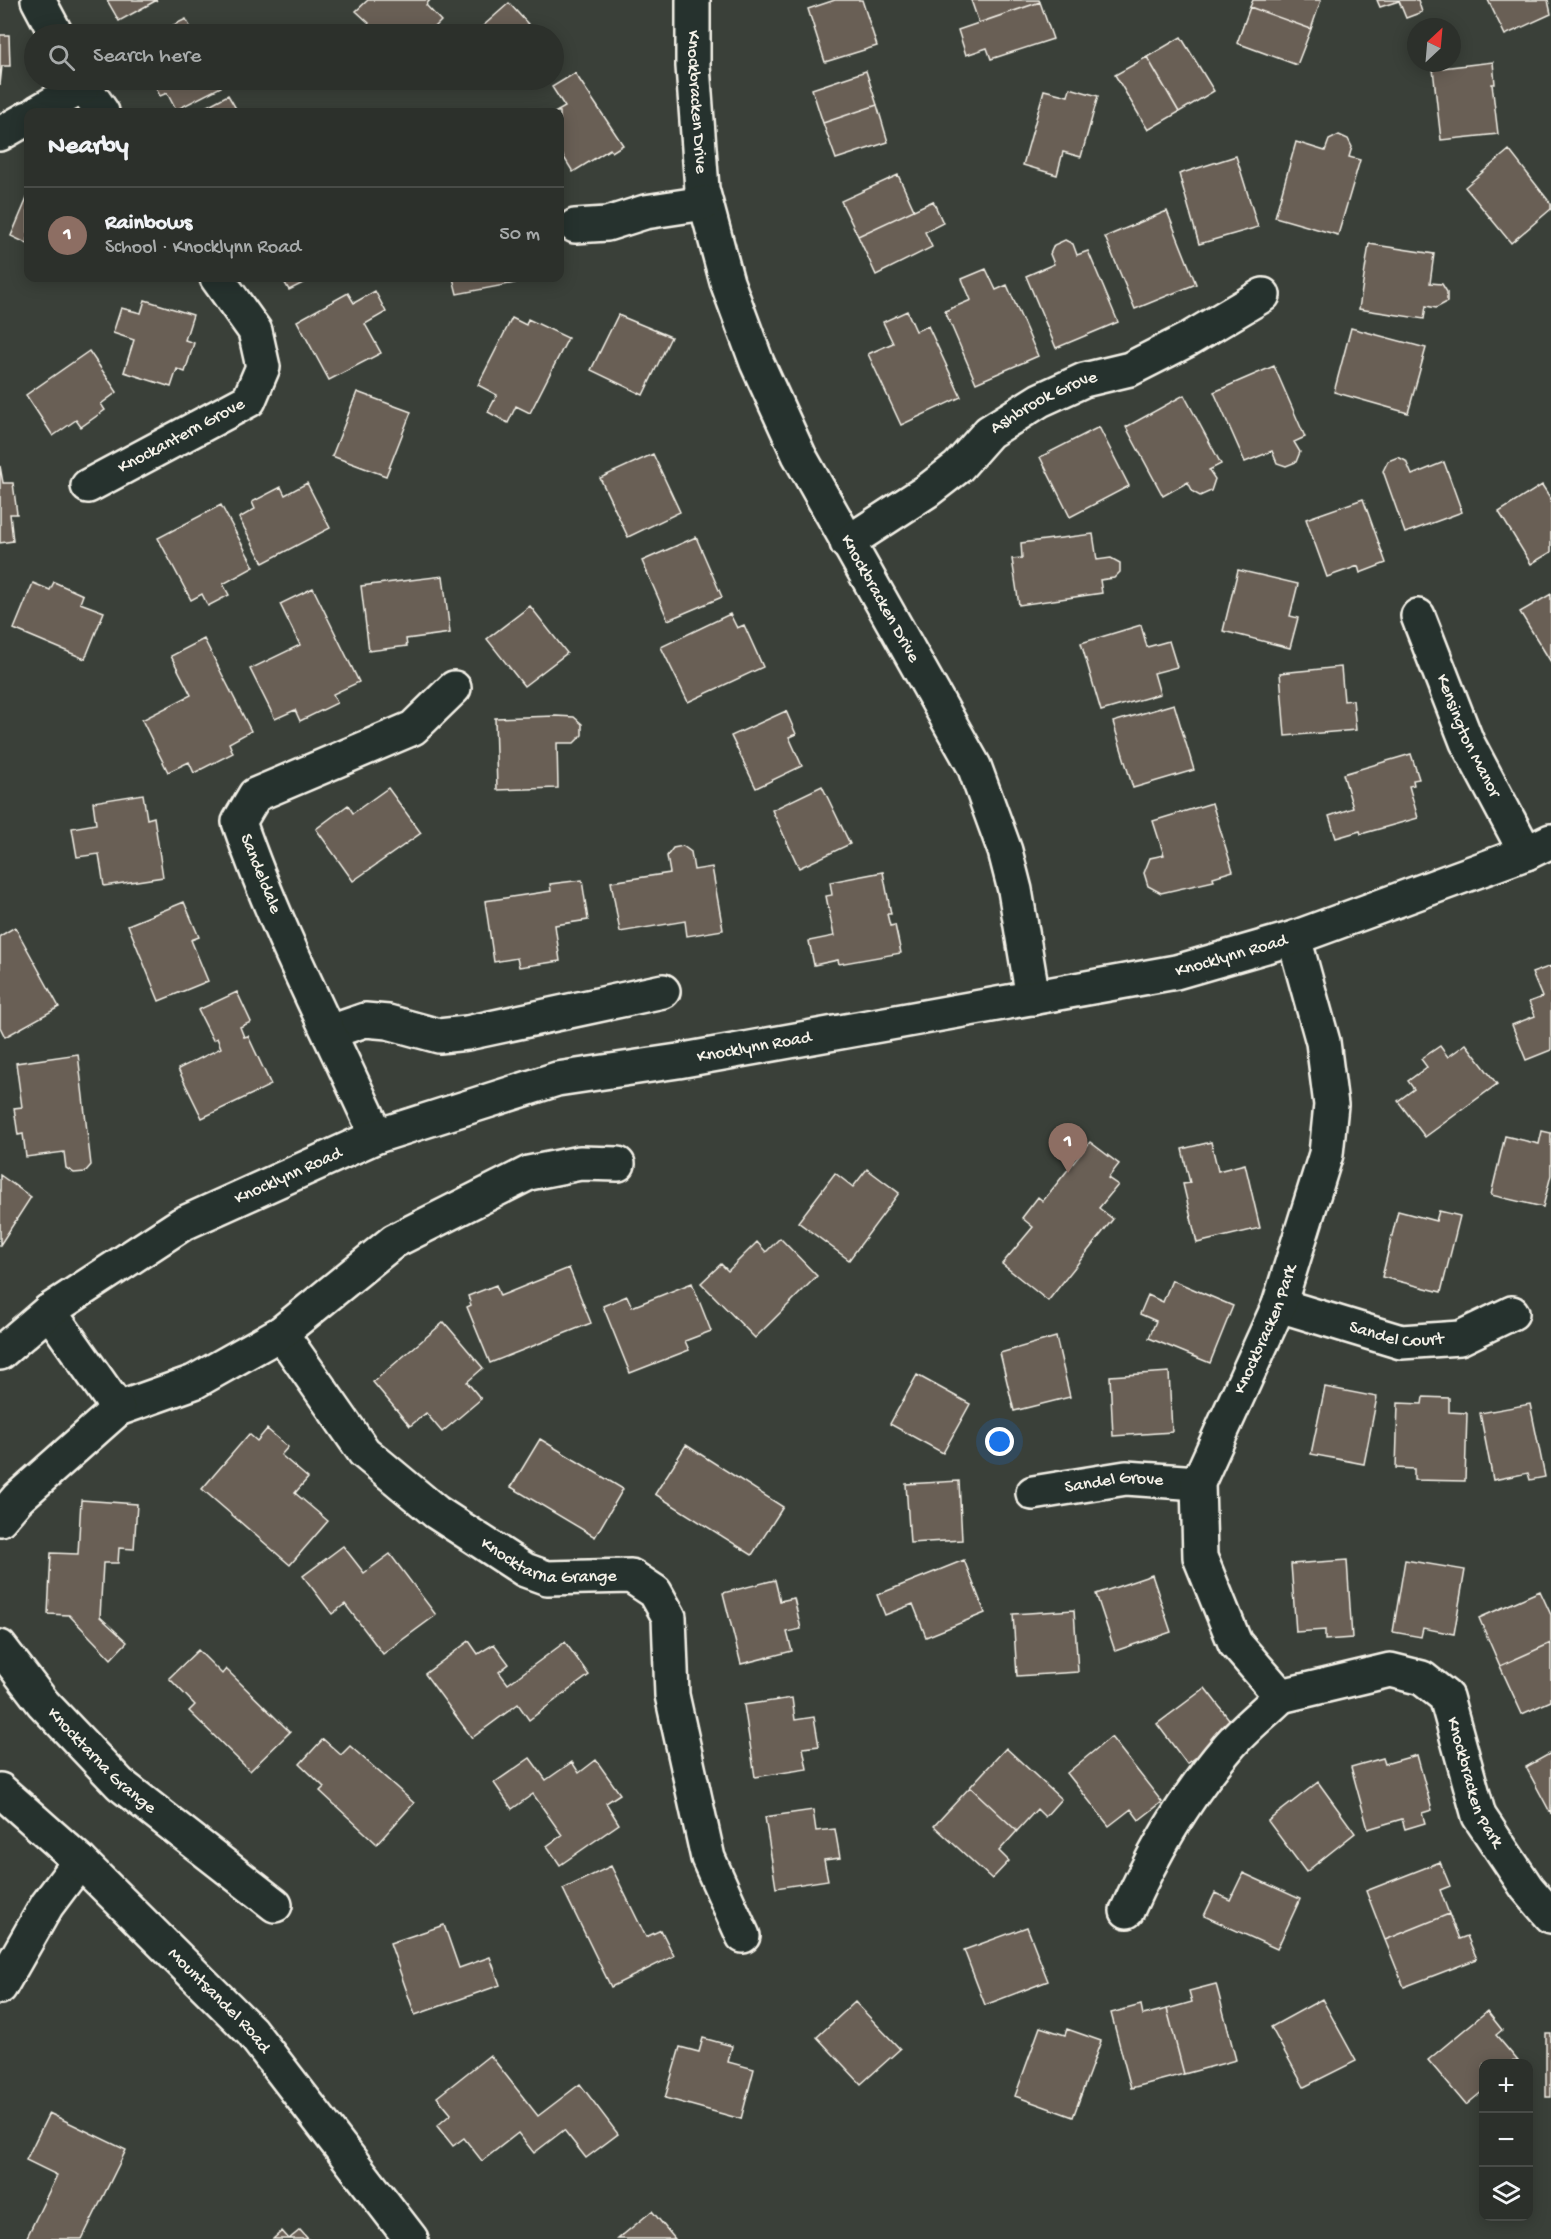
<!DOCTYPE html>
<meta charset="utf-8">
<style>
:root{--surface:#2c302b;--page:#383c37;--text:#f1f3f6;--muted:#a6a9a9;--line:#484b47;--accent:#ffd166}
body{margin:0;font-family:"Gochi Hand",sans-serif;background:var(--page);color:var(--text)}
.controls{position:absolute;right:18px;bottom:18px;display:grid;overflow:hidden;border-radius:12px;box-shadow:0 3px 15px #0003}
.controls button{width:54px;height:54px;display:grid;place-items:center;padding:0;border:0;border-bottom:2px solid var(--line);background:var(--surface);color:var(--text);font:30px sans-serif}
.compass{position:absolute;left:1407px;top:18px;width:54px;height:54px;border-radius:50%;background:var(--surface);box-shadow:0 3px 15px #0003;rotate:26deg}
.you{position:absolute;left:1000px;top:1442px;width:21px;height:21px;margin:-15px;border:4px solid #fff;border-radius:50%;background:#1a73e8;box-shadow:0 0 0 9px #1a73e833}
.badge{display:grid;place-items:center;width:39px;height:39px;border-radius:50%;background:var(--accent);color:#fff;font-size:20px;font-weight:700}
.pin{position:absolute;translate:-50% -50px;filter:drop-shadow(0 2px 3px #0008)}
.pin::after{content:'';position:absolute;top:32px;width:21px;height:18px;background:inherit;clip-path:polygon(0 0,100% 0,50% 100%)}
.list{margin:0;padding:0;list-style:none}
h2{display:flex;justify-content:space-between;align-items:center;height:78px;margin:0;padding:0 24px;font-size:26px}
h2 small{font-size:20px;font-weight:400;color:var(--muted)}
.list li{display:grid;grid-template-columns:39px 1fr auto;gap:18px;align-items:center;box-sizing:border-box;height:96px;padding:0 24px;border-top:2px solid var(--line)}
.list b{display:block;font-size:22px;white-space:nowrap}
.list p{margin:0;font-size:20px;white-space:nowrap;color:var(--muted)}
.list em{font-size:20px;font-style:normal;color:var(--muted)}
.icon{flex:none;width:33px;height:33px;fill:none;stroke:currentColor;stroke-width:2;stroke-linecap:round;stroke-linejoin:round}
.map{position:relative;flex:none;width:1551px;height:2239px;overflow:hidden}
.search{position:absolute;background:var(--surface);box-shadow:0 3px 15px #0003;left:24px;top:24px;width:540px;height:66px;display:flex;align-items:center;gap:15px;box-sizing:border-box;padding:0 21px;border-radius:33px;color:var(--muted);font-size:22px}
.panel{position:absolute;background:var(--surface);box-shadow:0 3px 15px #0003;left:24px;top:108px;width:540px;height:174px;border-radius:12px}
.map>svg:first-child{display:block}
.building{fill:#695e55;stroke:#f4f1e8;stroke-width:1.5}
.lines{fill:none;stroke-linecap:round;stroke-linejoin:round}
.street-casing{stroke:#f4f1e8;stroke-width:38}
.secondary-casing{stroke:#f4f1e8;stroke-width:38}
.street{stroke:#26332d;stroke-width:33}
.secondary{stroke:#26332d;stroke-width:33}
.labels{text-anchor:middle;dominant-baseline:central;stroke-width:4.5;stroke-linejoin:round;paint-order:stroke}
.street-label{font-size:18px;fill:#f4f1e8;stroke:#26332d}
</style>
<div class="map">
<svg width="1551" height="2239" viewBox="0 0 1551 2239">
<rect width="100%" height="100%" fill="#3a4039"/>
<filter id="ink" filterUnits="userSpaceOnUse"><feTurbulence type="fractalNoise" baseFrequency=".0167" numOctaves="2"/><feDisplacementMap in="SourceGraphic" scale="12" xChannelSelector="R" yChannelSelector="G"/><feConvolveMatrix kernelMatrix="1 2 1 2 8 2 1 2 1" color-interpolation-filters="sRGB"/></filter>
<g filter="url(#ink)">
<!-- building -->
<path class="building" d="M107 0H157L119 21Z
M368 0H430L426 5 441 21 428 34H358L369 23 356 11Z
M835 0H862L877 46 825 62 808 9Z
M971 0H1039L1040 2 979 23Z
M1253 0H1321L1311 29 1250 7Z
M1377 0H1418L1422 12 1406 18 1399 1 1380 7Z
M1488 0H1548L1551 14 1505 35Z
M1040 2 1053 39 991 59 987 48 966 55 958 30Z
M509 3 537 34H474Z
M1250 7 1311 29 1297 65 1237 43Z
M186 19 194 34H155Z
M0 35H9L10 66H2L0 85Z
M1181 37 1214 91 1179 112 1147 57Z
M1147 57 1179 112 1148 130 1115 75Z
M1493 62 1495 84H1492L1498 134 1441 140 1433 69Z
M866 71 877 105 823 123 812 89Z
M575 73 623 145 612 152 610 149 573 172 560 151V112H556L565 107 552 87Z
M152 80H217L221 87 176 110 167 93 160 96Z
M1070 88 1098 96 1081 157 1063 152 1057 175 1023 165 1044 90 1068 96Z
M228 95 238 112H196Z
M877 105 888 142 836 159 823 123Z
M1339 135 1348 139 1352 147 1349 157 1360 160 1338 235 1275 217 1296 142 1325 151 1329 140Z
M1509 150 1551 204V209L1511 243 1465 187Z
M1236 156 1258 227 1199 244 1179 174Z
M898 175 914 210 858 236 841 201Z
M28 196V244L11 236Z
M933 201 943 223 925 232 932 247 876 275 858 236Z
M1167 211 1196 284 1135 309 1105 237Z
M1065 240 1073 244 1077 255 1088 251 1118 322 1056 348 1026 276 1054 264 1050 254 1054 245Z
M1369 244 1434 254 1430 283 1442 284 1447 292V302L1436 308 1426 306 1424 319 1359 309Z
M986 269 996 290 1007 285 1038 356 976 383 945 311 971 300 962 279Z
M282 278H313L289 290Z
M453 278H514L515 283 457 294Z
M375 291 386 312 365 324 381 353 329 380 297 321 348 293 354 303Z
M145 300 193 315 185 340 194 343 185 372 177 369 171 387 124 372 134 340 113 333 121 308 141 313Z
M907 311 916 331 928 326 961 397 901 425 868 354 893 343 883 322Z
M618 315 671 337 643 395 591 370Z
M512 318 526 325 528 319 568 338 530 413 516 406 508 423 488 412 497 395 478 385Z
M1351 328 1426 348 1408 413 1334 392Z
M89 351 117 392 101 404 105 410 81 427 76 420 53 436 26 395Z
M1274 366 1305 437 1294 442 1300 452 1296 462 1286 466 1277 463 1272 451 1245 462 1214 392Z
M357 392 411 412 386 476 332 456Z
M1184 395 1221 464 1209 470 1215 479 1211 491 1200 496 1193 492 1188 482 1163 496 1126 427Z
M1099 427 1129 486 1070 517 1040 457Z
M653 454 680 512 628 537 600 478Z
M1398 457 1406 461 1412 475 1444 462 1462 512 1405 533 1383 471 1388 461Z
M0 466 3 483H13L17 514H10L13 541 0 543Z
M307 483 330 528 263 563 239 518 255 509 252 502 281 487 285 495Z
M1542 485 1551 499V552L1531 564 1499 512Z
M1363 499 1386 563 1360 573 1358 566 1327 577 1306 519Z
M221 505 254 567 223 584 229 595 208 606 202 594 191 600 158 538Z
M1093 534 1097 560 1111 558 1120 563V572L1114 578 1100 580 1102 593 1019 605 1012 559 1022 558 1021 543Z
M696 537 722 597 668 620 642 561Z
M1238 570 1298 584 1290 616 1298 618 1290 648 1223 631Z
M443 576 450 633 406 639 407 646 369 651 361 586Z
M54 582 83 595 80 603 104 612 85 659 14 629 33 583 50 590Z
M313 588 359 682 333 694 337 703 300 721 295 710 275 719 250 669 300 645 280 604Z
M1551 594V662L1520 612Z
M530 606 567 653 524 686 487 639Z
M730 614 737 628 744 625 763 667 688 702 661 647Z
M1141 625 1147 647 1169 641 1177 667 1154 673 1160 694 1101 711 1081 643Z
M204 639 251 731 229 743 233 753 194 773 189 762 168 772 142 720 191 695 171 656Z
M1341 667 1344 701 1353 700 1356 730 1285 736 1280 673Z
M1174 704 1194 770 1133 788 1113 722Z
M786 711 796 734 789 737 802 766 756 788 731 736Z
M556 716 574 717 582 724V735L574 743H557L558 788 497 790 495 718Z
M1411 754 1419 779 1413 780 1414 785 1409 786 1418 818 1361 834 1360 831 1336 838 1329 816 1353 808 1343 774Z
M822 786 850 844 799 868 772 810Z
M388 788 421 833 353 881 316 829 348 805 353 813Z
M143 794 147 819 154 817 163 877 104 886 99 854 77 857 72 828 96 824 93 802Z
M1212 803 1233 871 1213 877 1214 881 1161 893 1148 886 1144 873 1150 858 1164 855 1153 821Z
M683 846 691 852 694 870 712 867 723 930 687 936 685 921 620 932 611 882 670 873 667 856 673 848Z
M883 872 891 914H887L890 926 895 925 901 953 839 964 838 960 814 965 809 941 834 936 826 896 832 895 830 882Z
M582 880 588 920 555 925 560 961 519 967 517 958 494 962 485 901 551 891 550 884Z
M184 902 199 937 191 940 208 981 159 1001 128 925Z
M15 927 59 1007 5 1037 0 1027V936Z
M1551 966V1050L1526 1060 1512 1025 1535 1016 1529 1002 1542 997 1532 973Z
M237 992 251 1022 240 1027 244 1037 248 1036 271 1085 202 1118 178 1069 221 1048 217 1038 213 1040 198 1010Z
M1466 1044 1497 1084 1425 1137 1398 1101 1414 1089 1408 1081 1427 1067 1421 1059 1440 1046 1448 1057Z
M78 1054 91 1165 85 1172 74 1173 66 1168 64 1152 26 1157 23 1134 18 1135 14 1108 22 1107 16 1063Z
M1542 1131 1551 1133V1175L1543 1207 1491 1195 1505 1136 1539 1144Z
M1090 1142 1119 1164 1108 1178 1118 1185 1099 1208 1113 1219 1048 1301 1002 1264 1033 1227 1022 1218 1038 1197 1043 1201Z
M1211 1142 1218 1171 1245 1164 1260 1228 1197 1243 1183 1184 1190 1183 1182 1149Z
M867 1169 899 1193 849 1260 798 1222 835 1173 853 1187Z
M0 1175 31 1197 0 1245Z
M1398 1211 1436 1221 1439 1211 1460 1216 1441 1292 1382 1277Z
M780 1238 817 1276 755 1338 701 1283 721 1264 728 1271 757 1242 766 1252Z
M569 1268 591 1323 490 1363 467 1307 471 1305 468 1296 496 1285 500 1296Z
M1172 1280 1233 1306 1210 1363 1149 1338 1156 1321 1140 1314 1148 1295 1163 1302Z
M692 1283 711 1331 685 1341 689 1350 630 1373 603 1306 627 1296 632 1307Z
M444 1322 483 1368 467 1382 481 1399 442 1432 426 1413 410 1426 373 1382Z
M1056 1337 1070 1397 1014 1411 1000 1353Z
M1169 1372 1172 1432 1113 1436 1110 1376Z
M917 1375 970 1404 943 1453 890 1424Z
M1325 1387 1377 1397 1364 1464 1311 1454Z
M1423 1397 1449 1398V1412L1467 1413 1465 1481 1414 1480V1469L1396 1468 1398 1403 1422 1404Z
M1530 1404 1545 1477 1530 1480 1528 1473 1493 1480 1480 1413Z
M267 1429 288 1447 281 1455 308 1478 295 1493 328 1521 290 1565 202 1489 249 1434 257 1441Z
M540 1439 623 1489 595 1537 511 1487Z
M686 1445 783 1507 752 1555 655 1494Z
M959 1481 962 1540 910 1543 906 1484Z
M81 1500 137 1504 134 1549 119 1548 118 1563H103L100 1617 127 1642 111 1659 69 1615 48 1614 51 1553 78 1554Z
M343 1546 364 1573 390 1554 436 1615 383 1654 345 1604 332 1614 303 1576Z
M964 1560 985 1613 926 1637 913 1604 885 1615 877 1595Z
M1347 1560 1352 1638 1325 1640V1630L1296 1632 1291 1564Z
M1405 1560 1465 1570 1454 1634 1423 1628 1421 1637 1393 1632Z
M1152 1575 1171 1632 1115 1651 1096 1594Z
M775 1580 780 1601 794 1598 801 1629 787 1632 792 1651 741 1664 723 1593Z
M1540 1591 1551 1615V1643L1500 1666 1479 1618Z
M1074 1610 1078 1672 1017 1676 1013 1614Z
M469 1641 478 1654 494 1644 509 1664 499 1672 508 1684 565 1642 589 1675 529 1720 518 1704 472 1738 425 1674Z
M1551 1643V1701L1522 1714 1500 1666Z
M198 1650 222 1674 226 1669 290 1732 250 1771 189 1711 195 1705 169 1678Z
M1205 1688 1236 1728 1187 1764 1157 1724Z
M792 1698 795 1720 814 1717 819 1746 803 1748 807 1769 755 1777 744 1705Z
M1111 1737 1162 1802 1139 1820 1131 1809 1109 1826 1067 1773Z
M323 1739 341 1755 350 1746 414 1803 377 1844 320 1791 324 1787 300 1764Z
M1006 1748 1061 1799 1045 1817 1037 1809 1017 1831 970 1787Z
M1551 1753V1814L1526 1767Z
M1417 1755 1432 1810 1422 1813 1425 1823 1405 1829 1402 1819 1368 1829 1351 1767 1383 1758 1385 1764Z
M530 1758 546 1780 572 1762 579 1773 596 1760 620 1794 606 1803 619 1824 560 1865 547 1846 562 1835 533 1794 512 1809 494 1783Z
M1318 1782 1355 1833 1306 1872 1268 1821Z
M970 1787 1017 1831 999 1851 1009 1861 992 1879 934 1826Z
M813 1810 816 1831 835 1829 840 1858 824 1860 828 1880 776 1888 765 1817Z
M1440 1862 1450 1886 1440 1890 1449 1914 1385 1940 1366 1891Z
M611 1866 646 1937 661 1930 674 1956 611 1987 563 1889Z
M1243 1873 1300 1899 1277 1949 1204 1916 1215 1893 1230 1900Z
M1449 1914 1459 1939 1467 1936 1477 1959 1404 1987 1385 1940Z
M444 1925 459 1968 490 1957 500 1985 415 2015 390 1943Z
M1027 1927 1048 1981 985 2005 964 1950Z
M1216 1984 1236 2060 1184 2074 1167 2009 1192 2002 1189 1991Z
M1322 1999 1356 2061 1304 2087 1271 2027Z
M855 2002 900 2049 861 2084 817 2037Z
M1141 2005 1143 2015 1167 2009 1184 2074 1131 2088 1111 2013Z
M1487 2011 1502 2030 1496 2035 1518 2061 1484 2064V2090L1466 2105 1428 2060Z
M1040 2027 1065 2035 1067 2029 1101 2041 1073 2117 1015 2096Z
M1546 2033H1551V2097H1546Z
M703 2038 732 2046 728 2062 754 2069 741 2119 665 2098 680 2047 699 2052Z
M490 2055 538 2116 580 2084 618 2134 586 2158 564 2130 534 2153 518 2133 482 2161 464 2138 453 2146 437 2126 451 2114 437 2097Z
M49 2113 126 2150 82 2239H26L57 2175 26 2160Z
M652 2211 675 2239H618Z
M300 2230 308 2239H289Z
M282 2231 289 2239H273Z"/>
<g class="lines">
<defs>
<g id="street">
<path d="M38 0 56 34"/>
<path id="s1" d="M693 0V66L702 189 727 282 757 363 799 455 974 766 1005 851 1015 890 1033 998"/>
<path d="M80 80 102 112"/>
<path d="M38 112 83 86"/>
<path d="M0 134 28 118"/>
<path d="M575 226 607 224 645 212 705 203"/>
<path id="s2" d="M88 486 249 400 263 367 255 331 217 278"/>
<path id="s3" d="M847 543 927 491 958 467 989 432 1040 400 1084 380 1130 369 1189 339 1263 295"/>
<path id="s4" d="M1418 616 1467 742 1526 853"/>
<path d="M330 1032 365 1020 388 1022 439 1036 467 1033 663 991"/>
<path d="M377 1136C330 1032 276 930 239 822L255 795 413 728 454 688"/>
<path id="s5" d="M1279 1305 1401 1342 1460 1338 1512 1313"/>
<path id="s6" d="M281 1333 364 1452 436 1512 525 1570 547 1578 631 1576 655 1592 669 1617 672 1695 708 1858 743 1936"/>
<path d="M118 1409 194 1382 281 1333 394 1241 529 1173 580 1163 618 1164"/>
<path id="s7" d="M1033 1493 1126 1478 1198 1483"/>
<path d="M0 1519 18 1498 118 1409 49 1311"/>
<path id="s8" d="M0 1647 43 1703 120 1784 275 1905"/>
<path id="s9" d="M1281 1696 1390 1670 1422 1678 1446 1697 1479 1816 1527 1888 1551 1916"/>
<path id="s10" d="M1127 1911C1154 1851 1185 1797 1228 1747 1244 1728 1264 1713 1281 1696L1235 1643 1200 1557 1198 1483 1279 1305 1326 1154 1331 1105 1323 1042 1294 938"/>
<path d="M0 1987 47 1905 80 1861"/>
</g>
<g id="secondary">
<path id="s11" d="M0 1353 49 1311 182 1224 377 1136 557 1079 678 1061 1176 972 1294 938 1526 853 1551 841"/>
<path id="s12" d="M0 1790 80 1861 251 2031 411 2239"/>
</g>
</defs>
<!-- street casing -->
<use href="#street" class="street-casing"/>
<!-- secondary casing -->
<use href="#secondary" class="secondary-casing"/>
<!-- street -->
<use href="#street" class="street"/>
<!-- secondary -->
<use href="#secondary" class="secondary"/>
</g>
</g>
<g class="labels">
<!-- street labels -->
<g class="street-label">
<text stroke="none"><textPath href="#s1" startOffset="102">Knockbracken Drive</textPath></text>
<text stroke="none"><textPath href="#s3" startOffset="244">Ashbrook Grove</textPath></text>
<text stroke="none"><textPath href="#s2" startOffset="106">Knockantern Grove</textPath></text>
<text stroke="none"><textPath href="#s1" startOffset="638">Knockbracken Drive</textPath></text>
<text stroke="none"><textPath href="#s4" startOffset="130">Kensington Manor</textPath></text>
<text transform="translate(260 874) rotate(68)">Sandeldale</text>
<text stroke="none"><textPath href="#s11" startOffset="1312">Knocklynn Road</textPath></text>
<text stroke="none"><textPath href="#s11" startOffset="826">Knocklynn Road</textPath></text>
<text stroke="none"><textPath href="#s11" startOffset="340">Knocklynn Road</textPath></text>
<text stroke="none"><textPath href="#s10" startOffset="672">Knockbracken Park</textPath></text>
<text stroke="none"><textPath href="#s5" startOffset="122">Sandel Court</textPath></text>
<text stroke="none"><textPath href="#s7" startOffset="82">Sandel Grove</textPath></text>
<text stroke="none"><textPath href="#s6" startOffset="366">Knocktarna Grange</textPath></text>
<text stroke="none"><textPath href="#s8" startOffset="153">Knocktarna Grange</textPath></text>
<text stroke="none"><textPath href="#s9" startOffset="266">Knockbracken Park</textPath></text>
<text stroke="none"><textPath href="#s12" startOffset="304">Mountsandel Road</textPath></text>
</g>
</g>
</svg>
<div class="controls">
<button>+</button>
<button>−</button>
<button><svg class="icon" aria-label="layers" viewBox="0 0 24 24"><path d="M12 4l9 5-9 5-9-5zM3 14l9 5 9-5"/></svg></button>
</div>
<svg class="compass" viewBox="-18 -18 36 36"><path d="M0-13l5 13h-10z" fill="#e53935"/><path d="M0 13l5-13h-10z" fill="#a6a9a9"/></svg>
<div class="you"></div>
<div class="pin badge" style="left:1068px;top:1173px;background:#8d6e63">1</div>
<div class="search"><svg class="icon" aria-label="search" viewBox="0 0 24 24"><circle cx="10" cy="10" r="6"/><path d="M15 15l6 6"/></svg>Search here</div>
<section class="panel">
<h2>Nearby<small></small></h2>
<ul class="list">
<li><span class="badge" style="background:#8d6e63">1</span><div><b>Rainbows</b><p>School · Knocklynn Road</p></div><em>50 m</em></li>
</ul>
</section>
</div>
